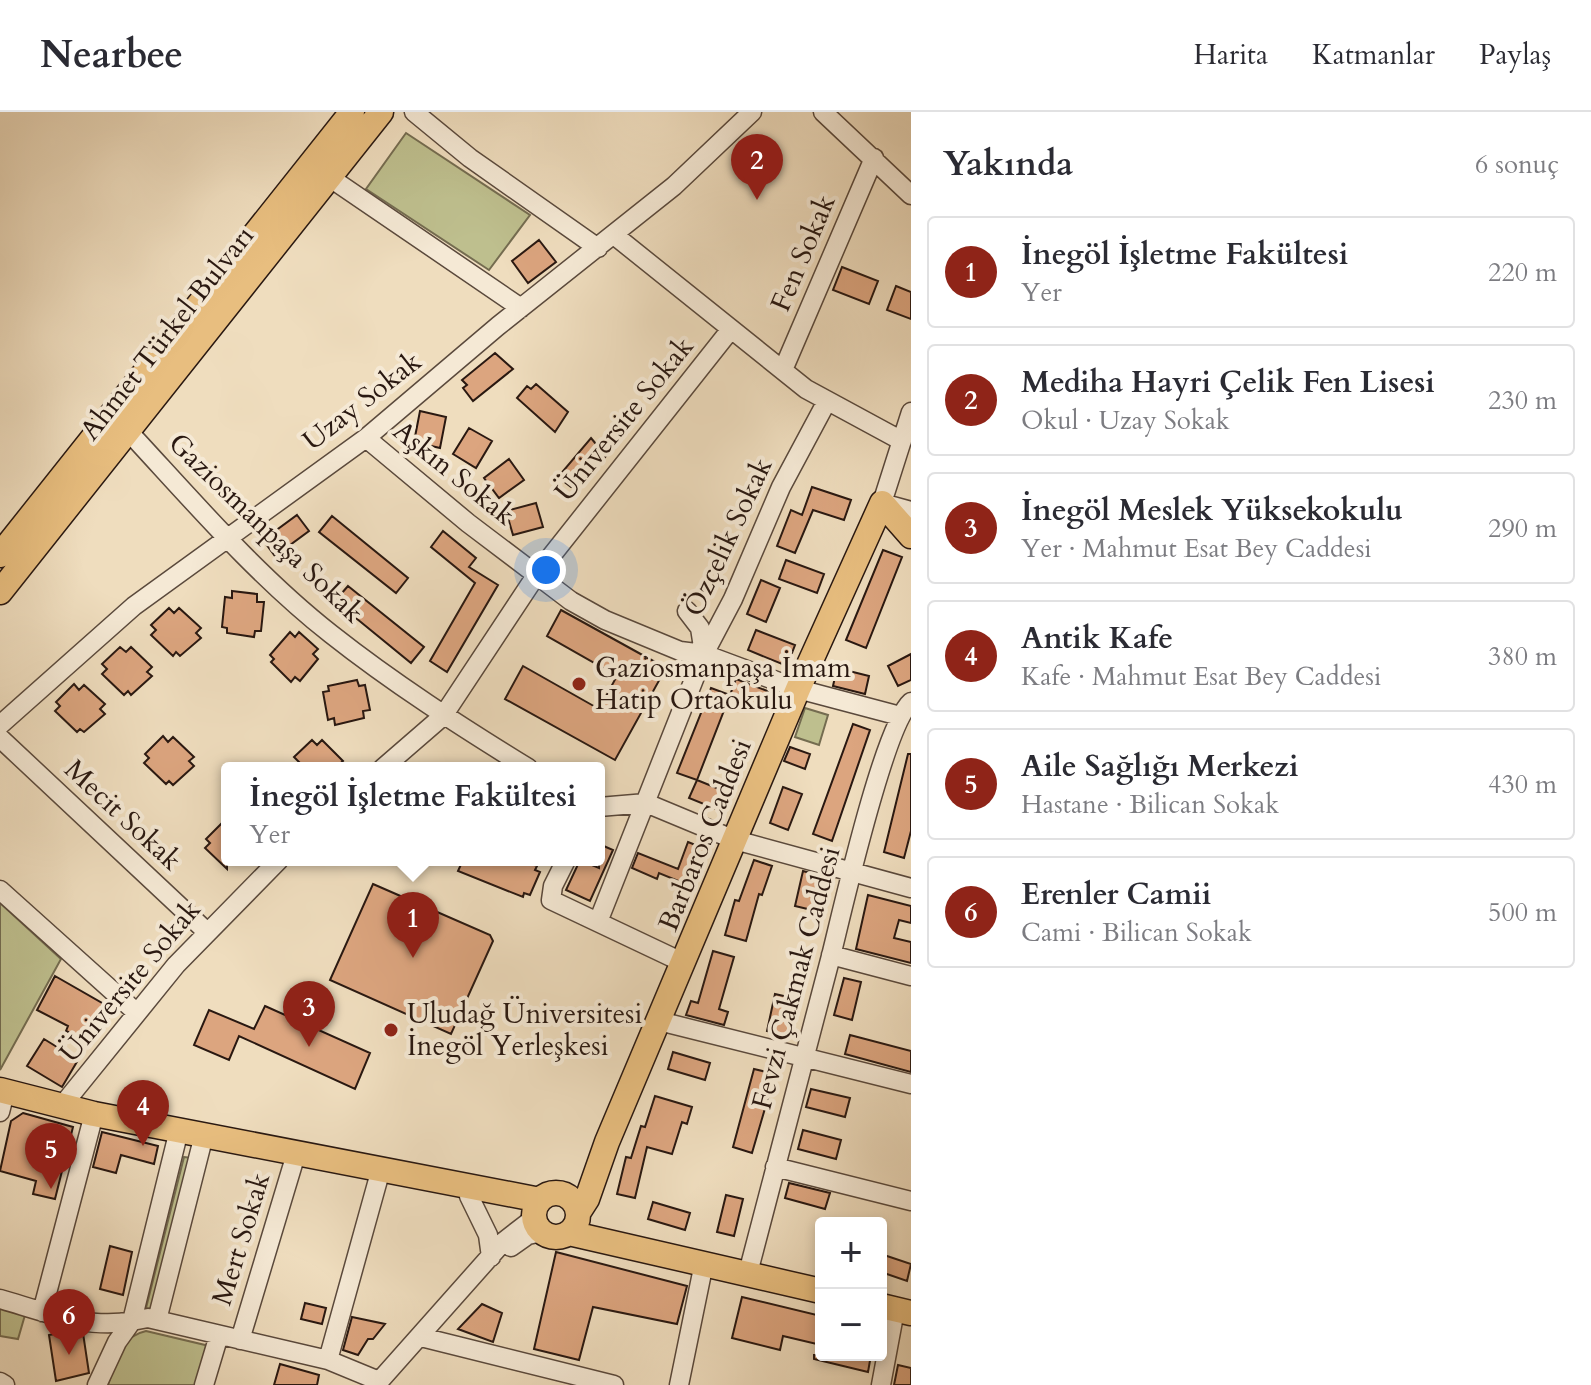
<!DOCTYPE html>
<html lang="tr">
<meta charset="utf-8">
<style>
:root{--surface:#fff;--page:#f2f2f3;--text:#2b2b33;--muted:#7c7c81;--line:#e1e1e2;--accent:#8f2418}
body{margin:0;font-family:Cardo,serif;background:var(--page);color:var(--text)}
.controls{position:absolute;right:24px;bottom:24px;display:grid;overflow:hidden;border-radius:8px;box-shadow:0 4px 12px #0003}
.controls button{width:72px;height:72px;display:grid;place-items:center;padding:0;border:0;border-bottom:2px solid var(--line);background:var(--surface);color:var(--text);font:40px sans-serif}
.you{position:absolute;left:546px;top:458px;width:28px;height:28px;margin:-20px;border:6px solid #fff;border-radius:50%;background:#1a73e8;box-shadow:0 0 0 12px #1a73e833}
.badge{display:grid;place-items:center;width:52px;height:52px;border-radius:50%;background:var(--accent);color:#fff;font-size:26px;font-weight:700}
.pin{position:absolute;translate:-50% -66px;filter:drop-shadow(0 2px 4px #0008)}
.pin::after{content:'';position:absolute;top:42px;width:28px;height:24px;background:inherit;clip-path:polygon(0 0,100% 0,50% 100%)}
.popup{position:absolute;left:221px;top:650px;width:384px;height:104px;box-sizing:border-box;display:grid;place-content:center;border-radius:8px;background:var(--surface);filter:drop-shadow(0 2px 6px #0005);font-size:26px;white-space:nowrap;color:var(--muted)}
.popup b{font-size:30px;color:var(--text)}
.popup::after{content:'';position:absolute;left:50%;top:100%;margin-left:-16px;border:16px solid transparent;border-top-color:var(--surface)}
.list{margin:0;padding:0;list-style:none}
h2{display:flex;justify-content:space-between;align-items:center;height:104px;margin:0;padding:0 32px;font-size:34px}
h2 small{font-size:26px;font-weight:400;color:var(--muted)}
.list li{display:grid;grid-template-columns:52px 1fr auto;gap:24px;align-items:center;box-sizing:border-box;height:112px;margin:0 16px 16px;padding:0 16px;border:2px solid var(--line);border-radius:8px}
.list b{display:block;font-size:30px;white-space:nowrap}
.list p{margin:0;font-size:26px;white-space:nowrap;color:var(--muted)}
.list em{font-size:26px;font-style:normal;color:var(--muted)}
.map{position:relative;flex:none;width:911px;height:1273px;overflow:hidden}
header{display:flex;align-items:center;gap:48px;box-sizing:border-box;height:112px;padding:0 40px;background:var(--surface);border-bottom:2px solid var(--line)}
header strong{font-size:38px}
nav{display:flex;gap:44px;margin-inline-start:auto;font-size:28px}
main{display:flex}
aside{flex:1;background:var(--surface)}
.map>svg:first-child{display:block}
.green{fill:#bebf8e;stroke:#746c50;stroke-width:2}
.building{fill:#dca57f;stroke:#291811;stroke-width:2}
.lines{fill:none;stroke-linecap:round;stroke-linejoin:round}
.minor-casing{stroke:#5a493c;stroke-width:21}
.major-casing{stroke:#291811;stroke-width:27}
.minor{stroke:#f5e9d5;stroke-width:18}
.major{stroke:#e8be7f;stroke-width:24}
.poi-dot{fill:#8f2418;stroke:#f5e9d5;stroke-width:3}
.labels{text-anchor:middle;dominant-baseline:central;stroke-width:8;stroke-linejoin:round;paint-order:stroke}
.street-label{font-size:28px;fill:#291811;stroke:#f5e9d5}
.poi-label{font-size:28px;fill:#291811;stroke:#f5e9d5;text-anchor:start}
</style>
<header>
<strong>Nearbee</strong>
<nav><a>Harita</a><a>Katmanlar</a><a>Paylaş</a></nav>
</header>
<main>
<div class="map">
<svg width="911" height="1273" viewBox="0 0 911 1273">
<rect width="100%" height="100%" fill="#efddbe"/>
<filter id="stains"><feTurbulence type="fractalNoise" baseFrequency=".0025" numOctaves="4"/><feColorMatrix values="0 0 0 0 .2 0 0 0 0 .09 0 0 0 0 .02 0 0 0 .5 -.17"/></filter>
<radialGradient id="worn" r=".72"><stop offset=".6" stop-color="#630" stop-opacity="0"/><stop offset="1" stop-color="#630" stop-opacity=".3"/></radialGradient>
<!-- green -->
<path class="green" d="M406 21 530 103 489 158 366 77Z
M805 596 828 603 819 633 795 625Z
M0 791 61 847 0 958Z
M184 1045 192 1046 153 1198 146 1196Z
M0 1196 25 1203 18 1227 0 1224Z
M146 1219 205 1233 208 1237 195 1273H108C116 1249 119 1225 146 1219Z"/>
<!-- building -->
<path class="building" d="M539 128 556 150 528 171 512 149Z
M842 155 878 169 869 192 833 178Z
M896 174 911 180V207L887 198Z
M495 241 513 257 473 289 463 276 467 273 462 268Z
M536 272 568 300 555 320 517 286 527 274 531 277Z
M420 299 446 305 440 336 414 330Z
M469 316 492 329 476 356 453 342Z
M591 326 606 344 579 377 574 372 571 375 558 365Z
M509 347 524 368 499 386 484 366Z
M812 375 851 388 844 408 813 398 795 441 777 434 791 398 802 403Z
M536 391 543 415 513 423 506 399Z
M297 403 309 419 275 444 263 428Z
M332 404 408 466 396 481 319 420Z
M443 419 476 446 469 455 498 473 447 560 430 549 475 471 431 435Z
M883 438 902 445 866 536 846 528Z
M786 448 824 462 817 481 779 467Z
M761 468 780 476 766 510 747 502Z
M348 474 424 535 411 551 335 489Z
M232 479 257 482V490H264L261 519H255L254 525 227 521V516L222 515 225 485 232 486Z
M169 496 174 501 179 496 201 516 196 521 201 526 180 544 176 540 173 544 151 523 156 518 151 513Z
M561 498 666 556 615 648 505 587 523 554 599 597 617 564 547 524Z
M756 518 795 533 787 554 748 538Z
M290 520 295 525 299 520 318 537 313 542 318 547 300 569 295 565 291 570 271 550 274 547 270 543Z
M120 535 126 540 131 535 152 555 147 560 152 564 131 583 128 579 124 583 102 562 107 557 102 552Z
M911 542V568L898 574 888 554Z
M837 556 869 564 865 582 833 574Z
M736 567 770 580 764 597 730 583Z
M357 568 359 574 365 573 370 598 363 599 364 606 335 613 334 606 328 608 323 580 329 579 328 574Z
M74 572 79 578 84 573 105 592 100 597 105 602 84 620 80 617 77 620 55 599 60 594 56 590Z
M711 576 730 583 697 668 677 661Z
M853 612 870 618 832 729 813 722Z
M163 624 168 630 173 625 194 645 189 649 194 654 173 673 169 669 166 672 144 651 149 646 145 642Z
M312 628 317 633 322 628 343 649 335 656H293L299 650 294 645Z
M790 635 810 642 805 657 784 649Z
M908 642H911V719L904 746 884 740Z
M697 668 729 681 721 699 689 686Z
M783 675 802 682 788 718 770 711Z
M227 706V757L205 736 210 731 206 727Z
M688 730 708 738 693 775 659 761 657 767 632 756 638 741 678 757Z
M599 732 613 738 590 789 566 778 580 748 599 756Z
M463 748H522L537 754 535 758 540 760 530 783 524 781 523 785 458 759Z
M754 748 772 754 762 783 759 782 746 829 725 823 735 788 739 789Z
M803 759 824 765 816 799 795 794Z
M373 772 490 823 493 829 451 922 330 868Z
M868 783 911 794V811L899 808 894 826 911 830V851L856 837Z
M713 839 734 845 719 897 728 900 724 913 686 903 691 889 698 891Z
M55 864 102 891 109 908 93 931 66 919 68 914 37 898Z
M844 866 861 870 852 908 834 903Z
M775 882 797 887 788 924 767 919Z
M265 894 370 941 355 977 239 924 229 948 194 933 209 898 254 917Z
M850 923 911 939V960L845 942Z
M44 927 78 948 62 975 27 954Z
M673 940 710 951 705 968 668 957Z
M754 957 775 962 752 1041 733 1035Z
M811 977 850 986 845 1005 806 995Z
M655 984 692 995 687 1012 682 1010 672 1042 647 1035 635 1086 617 1082 626 1045 631 1046 641 1014 645 1015Z
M23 1001 73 1015 55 1087 33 1082 36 1069 0 1059 11 1009Z
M803 1018 841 1028 836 1047 798 1037Z
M102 1020 158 1034 154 1052 121 1043 116 1061 93 1055Z
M789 1071 830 1081 825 1097 785 1086Z
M726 1083 743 1087 734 1124 717 1120Z
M653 1090 690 1101 685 1118 648 1107Z
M110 1134 132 1140 123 1183 100 1177Z
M556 1140 687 1174 677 1212 593 1195 579 1248 534 1237Z
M881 1142 911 1152 907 1169 881 1160Z
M742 1185 821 1204V1233L783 1224 780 1238 732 1226Z
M305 1191 326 1196 322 1212 301 1207Z
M482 1192 502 1201 493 1230 458 1217Z
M352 1205 385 1212 373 1227H368L358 1243 343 1238Z
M71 1219 83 1221 89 1261 56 1269 49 1223Z
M814 1243H871L868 1260 814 1247Z
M280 1252 319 1263 317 1273H274Z
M898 1253 911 1256V1273H894Z"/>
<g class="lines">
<defs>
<path id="minor" d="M414 0 470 46 598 136
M823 0 911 83
M329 65 521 196
M614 123 806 277 902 329
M783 258 874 46
M911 300 882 391 911 399
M128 319C192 388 256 463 331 522 393 571 460 614 528 656
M366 326 468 411 571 489 605 508 680 539 704 542 798 577 900 604
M687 499 700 516 704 542
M0 613 134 494 366 326 498 214 674 74 752 0
M0 626 207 820
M383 656 443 604 537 462 731 217
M599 695 646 691 735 728 911 776
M566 748 553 774 551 788 684 851
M0 778 137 901
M598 810 704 542 733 487 781 375 827 289
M831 843 911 864
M659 909 911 972
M61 995 176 853 279 748
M0 1000 5 980
M775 1055 911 1089
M469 1084 488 1123 491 1145
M511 1135 528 1123 542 1120
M748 1161C775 1055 804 950 831 844 842 800 884 613 911 590
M0 1187C42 1199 88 1218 132 1209L179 1018
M42 1200 94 1002
M157 1208 204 1023
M421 1225 614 1273
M240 1228 296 1042
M328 1248 381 1057
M0 1270 5 1273
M97 1273 117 1230 132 1209 148 1206 328 1248 379 1269
M204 1273 219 1223
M376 1273 503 1130 534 1106
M679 1273 704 1151
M881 1273 895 1198"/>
<path id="major" d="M0 443 352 0
M0 480 381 0
M0 978 94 1002 540 1088
M534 1103a22 22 0 1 1 44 0a22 22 0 1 1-44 0Z
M578 1101 587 1087 607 1030 798 577 882 391 911 424
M569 1121 821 1179
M881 1194 911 1201"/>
</defs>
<!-- minor casing -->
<use href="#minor" class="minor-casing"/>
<!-- major casing -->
<use href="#major" class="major-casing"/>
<!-- minor -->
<use href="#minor" class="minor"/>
<!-- major -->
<use href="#major" class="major"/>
</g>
<!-- markers -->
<g class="poi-dot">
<circle cx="579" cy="572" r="8"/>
<circle cx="391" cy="918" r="8"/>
</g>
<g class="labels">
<!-- street labels -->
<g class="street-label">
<text transform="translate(803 141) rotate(-67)">Fen Sokak</text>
<text transform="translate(167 221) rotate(-52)">Ahmet Türkel Bulvarı</text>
<text transform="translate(362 289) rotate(-38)">Uzay Sokak</text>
<text transform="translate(624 307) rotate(-51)">Üniversite Sokak</text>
<text transform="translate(454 361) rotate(39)">Aşkın Sokak</text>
<text transform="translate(266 416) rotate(44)">Gaziosmanpaşa Sokak</text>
<text transform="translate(728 425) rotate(-65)">Özçelik Sokak</text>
<text transform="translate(123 703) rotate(43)">Mecit Sokak</text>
<text transform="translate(705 723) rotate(-68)">Barbaros Caddesi</text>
<text transform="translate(796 866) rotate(-75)">Fevzi Çakmak Caddesi</text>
<text transform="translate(130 869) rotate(-50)">Üniversite Sokak</text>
<text transform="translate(241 1127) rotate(-73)">Mert Sokak</text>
</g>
<!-- poi labels -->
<g class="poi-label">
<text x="595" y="556">Gaziosmanpaşa İmam<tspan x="595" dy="32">Hatip Ortaokulu</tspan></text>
<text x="407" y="902">Uludağ Üniversitesi<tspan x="407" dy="32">İnegöl Yerleşkesi</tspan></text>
</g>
</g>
<rect width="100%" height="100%" filter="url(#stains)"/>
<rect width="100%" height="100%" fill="url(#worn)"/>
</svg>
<div class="controls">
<button>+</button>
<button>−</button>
</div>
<div class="you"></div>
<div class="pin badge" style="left:413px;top:846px">1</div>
<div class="popup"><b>İnegöl İşletme Fakültesi</b>Yer</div>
<div class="pin badge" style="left:757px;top:88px">2</div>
<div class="pin badge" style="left:309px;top:935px">3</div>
<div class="pin badge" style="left:143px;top:1034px">4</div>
<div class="pin badge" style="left:51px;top:1077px">5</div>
<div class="pin badge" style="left:69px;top:1243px">6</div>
</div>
<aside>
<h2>Yakında<small>6 sonuç</small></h2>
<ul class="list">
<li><span class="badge">1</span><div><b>İnegöl İşletme Fakültesi</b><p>Yer</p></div><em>220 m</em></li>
<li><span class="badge">2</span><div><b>Mediha Hayri Çelik Fen Lisesi</b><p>Okul · Uzay Sokak</p></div><em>230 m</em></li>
<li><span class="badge">3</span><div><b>İnegöl Meslek Yüksekokulu</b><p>Yer · Mahmut Esat Bey Caddesi</p></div><em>290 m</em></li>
<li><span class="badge">4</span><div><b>Antik Kafe</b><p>Kafe · Mahmut Esat Bey Caddesi</p></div><em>380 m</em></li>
<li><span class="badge">5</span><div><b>Aile Sağlığı Merkezi</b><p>Hastane · Bilican Sokak</p></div><em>430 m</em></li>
<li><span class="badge">6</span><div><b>Erenler Camii</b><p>Cami · Bilican Sokak</p></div><em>500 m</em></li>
</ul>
</aside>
</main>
